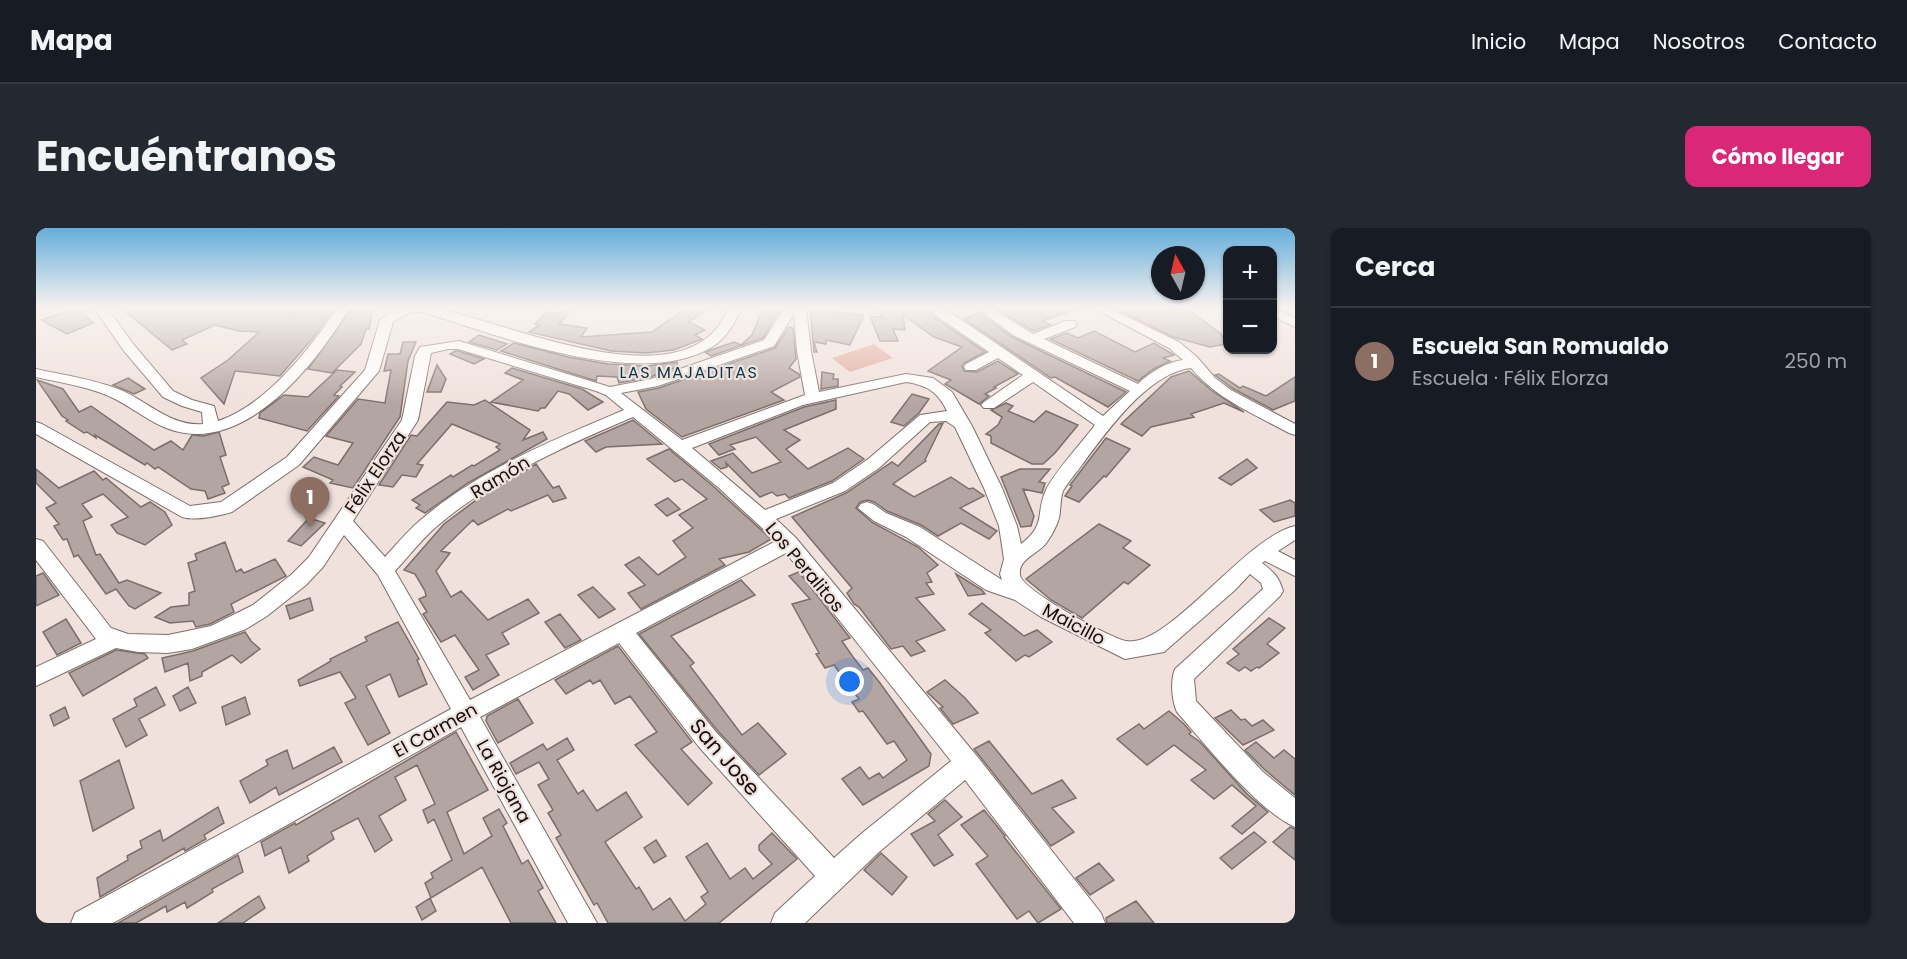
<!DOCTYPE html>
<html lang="es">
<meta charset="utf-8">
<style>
:root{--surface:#171b24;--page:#242831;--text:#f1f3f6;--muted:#9ea1a6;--line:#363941;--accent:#db2777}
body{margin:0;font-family:Poppins,sans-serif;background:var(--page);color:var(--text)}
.controls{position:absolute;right:18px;top:18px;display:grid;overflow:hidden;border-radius:12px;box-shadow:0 2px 4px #0004}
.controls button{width:54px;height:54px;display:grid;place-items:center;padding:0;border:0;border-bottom:2px solid var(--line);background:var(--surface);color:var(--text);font:30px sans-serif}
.compass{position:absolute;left:1115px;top:18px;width:54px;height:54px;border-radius:50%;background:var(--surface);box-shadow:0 2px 4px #0004;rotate:352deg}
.you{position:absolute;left:814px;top:454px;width:21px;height:21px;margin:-15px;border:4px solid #fff;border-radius:50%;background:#1a73e8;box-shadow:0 0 0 9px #1a73e833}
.badge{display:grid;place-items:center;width:39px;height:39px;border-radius:50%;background:var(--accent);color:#fff;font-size:20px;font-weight:700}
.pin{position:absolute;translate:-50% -50px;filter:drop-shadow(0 2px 3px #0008)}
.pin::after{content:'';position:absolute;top:32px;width:21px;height:18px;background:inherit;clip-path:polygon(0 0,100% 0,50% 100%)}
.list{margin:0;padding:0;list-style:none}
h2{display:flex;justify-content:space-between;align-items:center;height:78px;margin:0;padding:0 24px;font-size:26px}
h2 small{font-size:20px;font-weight:400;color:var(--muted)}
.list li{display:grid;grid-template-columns:39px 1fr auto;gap:18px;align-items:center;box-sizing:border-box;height:108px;padding:0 24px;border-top:2px solid var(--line)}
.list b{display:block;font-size:22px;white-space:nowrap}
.list p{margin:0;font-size:20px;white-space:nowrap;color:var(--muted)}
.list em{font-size:20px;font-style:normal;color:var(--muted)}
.map{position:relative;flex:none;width:1259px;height:695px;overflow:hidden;border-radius:12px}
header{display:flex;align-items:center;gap:36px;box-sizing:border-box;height:84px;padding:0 30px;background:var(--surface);border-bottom:2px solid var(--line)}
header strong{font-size:28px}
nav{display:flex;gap:33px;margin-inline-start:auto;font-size:21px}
.intro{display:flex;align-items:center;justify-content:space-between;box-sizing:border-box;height:144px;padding:0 36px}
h1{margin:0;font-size:42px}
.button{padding:15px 27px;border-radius:12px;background:var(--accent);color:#fff;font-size:21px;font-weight:700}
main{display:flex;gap:36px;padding:0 36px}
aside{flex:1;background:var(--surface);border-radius:12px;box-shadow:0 2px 4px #0004}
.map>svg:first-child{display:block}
.green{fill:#e4aa99}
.building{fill:#b3a5a1;stroke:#7b6e6b;stroke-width:1.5}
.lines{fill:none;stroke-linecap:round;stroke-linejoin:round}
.minor-casing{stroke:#7b6e6b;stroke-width:2}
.minor{fill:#fff;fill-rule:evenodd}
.labels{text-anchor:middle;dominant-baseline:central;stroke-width:4.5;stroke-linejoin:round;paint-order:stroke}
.far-neighbourhood-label{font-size:16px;letter-spacing:1.5px;fill:#01394a;stroke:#f0e1dc}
.street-label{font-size:18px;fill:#130e0c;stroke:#f0e1dc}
.near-street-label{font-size:21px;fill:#130e0c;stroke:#f0e1dc}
</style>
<header>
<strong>Mapa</strong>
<nav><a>Inicio</a><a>Mapa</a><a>Nosotros</a><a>Contacto</a></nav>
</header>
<div class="intro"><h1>Encuéntranos</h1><a class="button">Cómo llegar</a></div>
<main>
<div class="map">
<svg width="1259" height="695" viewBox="0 0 1259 695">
<rect width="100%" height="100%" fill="#f0e1dc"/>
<!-- green -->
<path class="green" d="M838 116 857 130 814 144 796 130Z"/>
<!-- building -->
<path class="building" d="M42 80 57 95 31 106 5 92Z
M85 80H235L259 85 264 80 297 82 276 111 244 148 199 143 188 176 165 150 192 132 223 104 203 103 179 97 146 112 151 116 136 122Z
M530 80 535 82 523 96 551 100 545 109 616 104 650 80H674L653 94 669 102 659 107 666 111 638 122 610 125 575 123 493 104 504 97 499 96 511 84 522 86Z
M727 80H745L727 110 675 128 669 124 698 114 705 117 716 107Z
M774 80 803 85 828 87 814 117 790 112V116L778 114 781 124H778Z
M840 80H894L898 89 949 124 928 135 926 138 928 143 941 144 962 133 982 146 958 159 960 160 949 166 953 168 943 176 909 156 915 152 892 143 926 119 898 109 867 87 869 102 857 101 862 113H844L834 88 846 89Z
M959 80H1037L1038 82 1006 93 1014 97 997 103Z
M1078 80H1122L1130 84 1152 81 1185 106 1191 116 1174 119 1137 109Z
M315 81H337L333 101H330L325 116 296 145 272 141Z
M943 85 976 109 1090 164 1072 179 1019 149 1015 150 928 91Z
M753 99 757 100 760 131 753 140 763 146 764 149 735 164 748 172 646 209 610 181 602 164 623 160 739 120Z
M1058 103 1099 124 1118 115 1138 127 1127 130 1134 133 1116 142 1102 153 1014 111 1031 105 1042 110Z
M443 107 471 116 461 122 433 114Z
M367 114H380L372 133 364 189 317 260 294 255 297 252 267 239 278 229 302 237 317 215 290 208 322 171 349 175 355 142 348 143 352 126H364Z
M478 115 532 129 572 136 611 138 641 134 642 139 614 149 583 155 581 149 561 148 560 153 465 123Z
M419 123H422L448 131 438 136 414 126Z
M401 137 410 151 405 164H391Z
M476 140 546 161 567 174 552 182 533 166 522 163 509 180H505L502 183 455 174 487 152 469 145Z
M301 142 319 144 304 158 306 159 298 167 303 168 271 203 223 190 224 185 248 167 272 169Z
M1153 143 1175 162 1208 184 1188 175 1155 186 1158 189 1115 199 1106 208 1085 196 1135 149Z
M786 144 798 146 797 151H802V158L785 161Z
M1183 146 1204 160 1207 158 1230 168 1259 149V173L1237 182 1196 160 1179 147Z
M92 150 109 161 98 166 77 157Z
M1 152 27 161 43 184 55 178 118 222 135 213 147 222 156 207 167 208 183 204 190 227 184 229 193 256 186 259 189 265 172 271 169 263 155 261 122 239 119 241 111 235 109 237 59 207 60 210 51 204 48 205 30 193 32 192 26 188Z
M876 166 893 171 883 185 868 198 855 194Z
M449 172 494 202 487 212 507 204 511 211 432 255 389 285 380 280 384 277 376 272 415 247 417 249 436 237 438 238 464 222 460 219 464 216 416 196 381 236 387 237 380 249 366 247 357 259 343 257 375 207 381 208 411 174 438 177Z
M800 172V181L748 202 764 212 750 221 772 241 812 220 828 231 796 253 753 270 749 266 741 268 736 264 724 269 690 235 691 239 685 241 675 233 697 225 716 245 745 234 720 209 694 217 699 221 683 227 673 216 768 179Z
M970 175 977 178 972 183 998 194 1010 183 1042 197 1019 225 1007 236H996L955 215V208L950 206 962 197 966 189 955 182Z
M597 192 626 216 570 219 560 224 549 213Z
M907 195 889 232 890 233 857 256 878 269 915 249 933 261 937 260 948 268 924 280 961 303 953 311 925 295 902 308 885 297 851 283 838 274 832 272 824 274 820 280 837 295 882 319 902 337 891 345 896 354 890 355 898 366 880 370 909 402 880 413 889 423 875 428 867 418 855 421 823 379 818 376 811 365 816 360 756 289 810 265 856 234 862 238 903 196Z
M1070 210 1094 221 1070 249 1068 248 1043 274 1029 268 1036 258 1034 257Z
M633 221 677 258 735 311 713 324 683 331 689 337 605 381 592 365 609 357 589 337 603 329 622 347 650 329 637 313 657 300 643 287 671 271 646 251 639 254 611 231Z
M1211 231 1221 240 1195 257 1183 250Z
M500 236 517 260 523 258 530 270 517 274 512 267 475 283 472 281 442 297 437 292 405 323 414 325 400 343 415 369 425 363 452 392 492 371 503 385 466 405 473 416 450 427 463 447 437 462 429 449 443 442 419 407 405 414 387 386 391 384 383 371 390 368 389 363 379 346 368 342 408 296 447 267Z
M0 241 23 260 58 243 67 252 70 250 105 279 114 274 129 284 136 297 109 317 81 305 75 297 92 289 67 266 46 276 56 289 47 293 60 327 64 326 83 355 91 352 125 365 99 381 93 378 80 361 70 366 42 327 38 329 31 311 27 312 18 298 23 296 10 280 20 275 0 255Z
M984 241H1014L1003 254 1009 255 1006 265 987 261 998 288 995 298 985 299 965 249Z
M632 270 644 281 631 288 619 277Z
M1254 272 1259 275V288L1238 294 1224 282Z
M273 290 289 295 265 318 252 313Z
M1063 296 1095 313 1087 320 1114 337 1092 356 1088 354 1046 390 1015 372 990 351Z
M189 314 200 344 205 341 208 345 239 331 250 348 195 376 198 384 174 396 160 399 157 393 134 395 119 389 135 379 153 377V365L159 363 152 335 161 332 159 326Z
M763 344 814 410 806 413 817 429 827 442 832 440 844 455 895 526 893 538 827 577 806 551 824 539 833 551 843 545 847 550 871 532 858 513 851 516 827 483 823 484 816 474 823 471 798 437 789 440 780 426 783 425 756 376 774 371 753 348Z
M7 345 23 367 0 378V348Z
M920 346 946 362 949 366 932 368Z
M705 352 719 367 635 408 658 435 654 438 706 507 722 495 750 526 723 547 681 502 603 406Z
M557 359 579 381 563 390 542 367Z
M274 370 277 382 254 391 250 378Z
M946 375 988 408 1001 402 1016 414 993 429 989 427 980 433 949 405 955 402 933 386Z
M524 386 545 412 529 420 509 394Z
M1233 390 1249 400 1231 416 1243 425 1223 440 1221 439 1215 443 1209 439 1203 443 1191 435 1203 426 1197 421Z
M30 391 45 415 21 427 7 404Z
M362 394 383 431 381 432 391 456 363 469 354 446 330 458 354 505 332 517 309 475 320 470 304 444 264 458 262 452 295 433 294 431 331 413 329 409Z
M209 404 215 413 224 421 205 435 196 427 166 444V448L154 453 152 435 129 444 126 430 157 423Z
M582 418 656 514 645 521 676 555 652 577 599 517 621 504 594 468 579 476 564 452 557 456 554 452 530 466 519 452Z
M80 422 109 426 112 430 47 468 33 445Z
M909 452 929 470 942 485 917 496 904 480 907 479 891 464Z
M120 459 129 477 103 491 111 507 90 519 77 491 101 478 98 471Z
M152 459 160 475 144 483 137 468Z
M209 469 214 486 190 497 186 479Z
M482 471 497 495 462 515 450 493 451 488Z
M29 479 33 490 18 498 14 487Z
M1195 482 1205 492 1209 491 1216 498 1227 492 1238 502 1207 517 1179 490Z
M1133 483 1148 496 1155 504 1153 506 1164 514 1211 566 1232 584 1206 606 1196 598 1220 578 1196 557 1178 571 1155 552 1170 542 1138 517 1111 537 1081 511 1103 496 1108 501Z
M420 504 452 562 411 584 428 626 456 608 447 590 463 581 471 595 467 598 486 636 492 632 507 660 502 663 520 695H475L446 639 395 670 389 655 397 650 395 645 416 632 398 591 392 595 387 582 399 576 381 537 359 549 370 572 343 588 356 612 339 624 322 590 295 604 298 611 271 628 273 633 253 645 245 619 229 628 225 614 259 595 260 597Z
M531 510 538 522 521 532 542 566 547 562 561 583 590 564 606 589 569 614 600 661 603 659 617 682 634 670 649 693 670 676 665 669 672 664 650 629 671 615 694 651 709 640 717 651 736 636 723 622V617L736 605 761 631 683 695H572L561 675 558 677 520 610 525 607 512 585 517 582 502 557 513 551 503 534 480 546 474 535 507 516 511 522Z
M953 513 996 566 1026 552 1040 570 1016 580 1038 604 1015 618 938 521Z
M1220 514 1238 530 1248 522 1259 531V567L1229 542 1209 522Z
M298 519 306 534 243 567 240 559 214 575 204 553 232 537 230 532 251 522 257 541Z
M83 532 98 580 57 603 44 553Z
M909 572 926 589 902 607 917 627 898 638 875 606 899 593 892 586Z
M182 579 188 595 168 607 170 611 149 623 148 620 64 669 61 650 92 632 91 628 106 620 104 613 124 602 127 613Z
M948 582 969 608 968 609 1025 681 1002 695 993 683 981 691 940 636 952 628 925 597Z
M1254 599 1259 601V632L1237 614Z
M1218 604 1230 614 1196 641 1184 630Z
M620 612 630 628 618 635 608 620Z
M845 625 871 649 856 667 828 642Z
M202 627 207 644 176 661 177 664 151 680 149 674 131 684 130 678 100 695H82Z
M1063 635 1078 652 1054 667 1040 650Z
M223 668 229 680 207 695H182Z
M394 670 400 683 386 692 380 679Z
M1100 673 1118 695H1071L1070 690Z"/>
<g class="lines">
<defs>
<path id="minor" d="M58 80H71L98 117 137 163 156 172 178 178 182 193C229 178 275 120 301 80H313C281 135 212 223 139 203 117 197 99 181 79 171 55 159 26 155 0 149V141C27 147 56 151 82 161 111 172 134 199 167 196L166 184 146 178 127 169 88 123Z
M362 80C375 80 390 78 403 81 469 95 606 156 668 112 680 104 687 92 694 80H706C699 94 690 111 676 119 605 163 460 107 387 84H375L357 94 343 143 263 237 196 284C182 288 160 293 146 289L0 206V194L6 196 154 278 185 274 251 229 329 142 344 92Z
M749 80H770L775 123 783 164 870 146 897 150 916 164 936 198 966 260 981 298 985 316C1011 296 999 286 1010 262 1017 246 1047 213 1059 197L997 154 958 180H948L945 177 948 174 987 147 962 130 940 142H930L928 139 930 136 953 124 899 87 896 80H908L1067 188 1094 163 977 107 941 80H955L997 106 1029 93H1039L1041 96 1039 99 1008 111 1102 156C1114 144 1131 134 1147 132L1133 120 1057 80H1073L1143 114 1161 129 1179 150 1195 162 1259 196V207L1253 205C1218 186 1181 171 1155 140 1112 145 1070 204 1046 237 1040 245 1032 254 1027 263 1024 271 1025 281 1023 290 1021 297 1016 307 1011 314 1003 326 982 330 984 347 986 362 1074 410 1090 413 1132 421 1209 309 1259 298V312L1242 323 1259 332V348L1229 333 1226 335C1238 344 1243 349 1247 363L1244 368 1158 451 1160 473 1227 544 1259 570V599C1222 583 1169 516 1141 484 1136 473 1134 453 1139 441L1227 361 1225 355 1214 346 1199 362 1128 424 1089 431 1005 389 979 372 950 362 870 309 838 293 822 280 825 276 831 274 837 276 850 285 884 299 966 352 964 346 968 331 963 298 948 260 919 199 910 193 894 194 843 240 809 263 740 291 760 310 940 527 1065 685 1069 695H1038L929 552 843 624 769 695H735L739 685 779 648 663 519 583 415 444 489 561 695H532L425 499 77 695H35L39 685 415 481 342 347 308 307 287 339 270 357 231 388 210 401 156 421 132 425 102 424 80 420 0 458V439L60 411 0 332V311L7 313 75 400 92 406 132 407 175 398 217 377 256 346 273 329 366 192 379 128 384 119 423 113 574 159 615 151 728 112ZM758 86 761 123 769 167 646 212 585 165 622 158 738 118ZM412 121H422L560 163 570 167 588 182C519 211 445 241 387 290 373 301 361 316 349 329L317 293 382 192 395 125ZM870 154C891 157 902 164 911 183L884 187 831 232 797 255 729 282 656 220 767 177ZM597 189 683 260 740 313 434 472 359 343C373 328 385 312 400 299 457 250 529 218 597 189ZM750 325 915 533 825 606 798 630 679 503 600 405Z
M1236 80 1259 90V99L1236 88Z"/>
</defs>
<!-- minor casing -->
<use href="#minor" class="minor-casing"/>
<!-- minor -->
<use href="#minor" class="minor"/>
</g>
<!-- sky -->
<linearGradient id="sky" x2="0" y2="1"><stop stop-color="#65aedb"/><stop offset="0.45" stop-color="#f8f2ef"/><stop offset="1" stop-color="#f8f2ef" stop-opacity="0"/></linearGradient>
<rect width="1259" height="177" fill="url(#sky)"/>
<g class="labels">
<!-- far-neighbourhood labels -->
<g class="far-neighbourhood-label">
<text x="653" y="144">LAS MAJADITAS</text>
</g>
<!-- street labels -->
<g class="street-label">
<text transform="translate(339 244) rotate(-56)">Félix Elorza</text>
<text transform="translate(464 249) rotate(-31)">Ramón</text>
<text transform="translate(769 339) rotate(50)">Los Peralitos</text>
<text transform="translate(1038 396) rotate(28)">Maicillo</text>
<text transform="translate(399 502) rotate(-29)">El Carmen</text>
<text transform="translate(468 553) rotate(61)">La Riojana</text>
</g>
<!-- near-street labels -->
<g class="near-street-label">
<text transform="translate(689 529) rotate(49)">San Jose</text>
</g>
</g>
</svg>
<div class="controls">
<button>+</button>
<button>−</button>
</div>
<svg class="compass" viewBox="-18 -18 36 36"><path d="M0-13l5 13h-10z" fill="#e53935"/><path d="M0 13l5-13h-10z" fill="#9ea1a6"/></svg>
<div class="you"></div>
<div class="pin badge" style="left:274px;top:299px;background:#8d6e63">1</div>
</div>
<aside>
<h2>Cerca<small></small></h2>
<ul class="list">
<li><span class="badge" style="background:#8d6e63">1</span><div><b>Escuela San Romualdo</b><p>Escuela · Félix Elorza</p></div><em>250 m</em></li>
</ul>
</aside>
</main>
